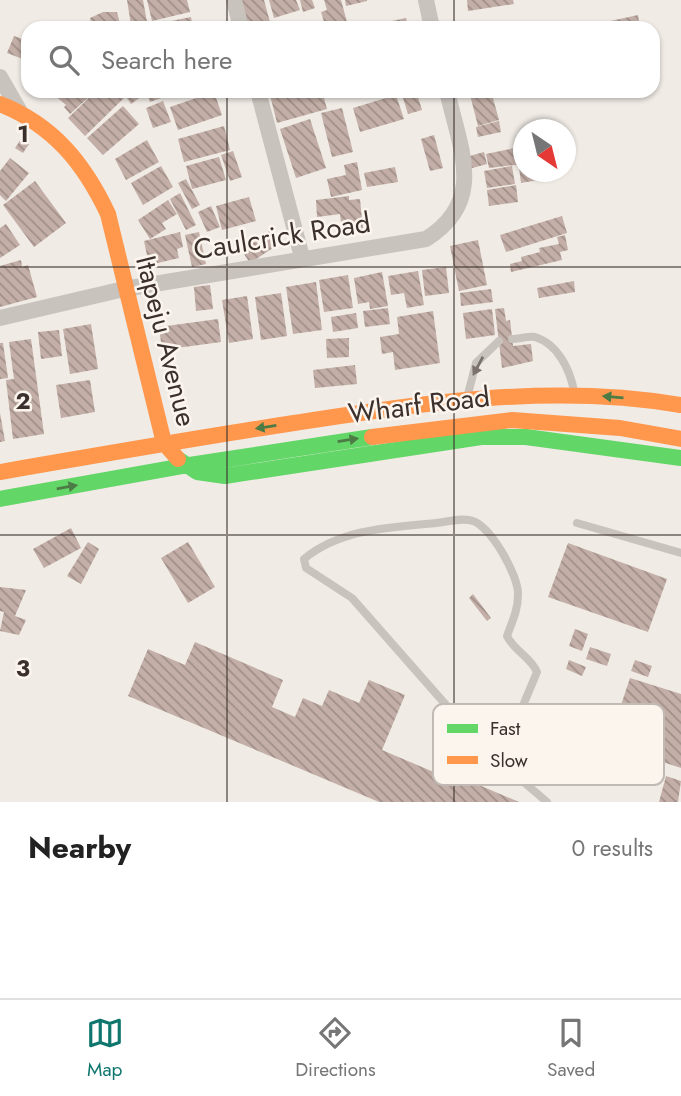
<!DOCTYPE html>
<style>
:root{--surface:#fff;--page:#f2f2f2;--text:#222;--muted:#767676;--line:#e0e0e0;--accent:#0f766e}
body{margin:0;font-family:Jost,sans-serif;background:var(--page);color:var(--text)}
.compass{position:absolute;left:513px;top:119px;width:63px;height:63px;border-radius:50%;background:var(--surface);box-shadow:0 2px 5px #0004;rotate:145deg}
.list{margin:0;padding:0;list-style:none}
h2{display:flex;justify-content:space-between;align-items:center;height:91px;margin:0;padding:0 28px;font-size:30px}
h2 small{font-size:23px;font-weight:400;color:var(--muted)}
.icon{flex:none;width:38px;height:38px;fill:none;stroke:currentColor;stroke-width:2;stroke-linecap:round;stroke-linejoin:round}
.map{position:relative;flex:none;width:681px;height:802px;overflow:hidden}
.search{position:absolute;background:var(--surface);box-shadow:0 2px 5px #0004;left:21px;right:21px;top:21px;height:77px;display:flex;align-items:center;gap:18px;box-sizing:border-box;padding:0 24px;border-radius:21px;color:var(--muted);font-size:26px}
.sheet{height:196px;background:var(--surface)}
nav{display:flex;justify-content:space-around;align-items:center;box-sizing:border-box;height:98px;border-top:2px solid var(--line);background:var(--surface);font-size:19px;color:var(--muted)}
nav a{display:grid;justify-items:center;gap:4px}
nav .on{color:var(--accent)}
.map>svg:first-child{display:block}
.building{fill:url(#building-back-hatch)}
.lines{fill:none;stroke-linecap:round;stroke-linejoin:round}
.lane{stroke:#c9c3be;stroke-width:8}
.street{stroke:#c9c3be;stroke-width:16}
.fast{stroke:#63d668;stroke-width:16}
.slow{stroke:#ff974d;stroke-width:16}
.oneway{fill:#7b726d}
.oneway2{fill:#4d7b46}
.grid{fill:none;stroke:#3b302b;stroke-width:2;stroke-opacity:0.55}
.labels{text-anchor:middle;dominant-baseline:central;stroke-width:5;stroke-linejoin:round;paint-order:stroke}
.street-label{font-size:28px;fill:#3b302b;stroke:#fbf5ee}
.key{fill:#fbf5ee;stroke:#c1bab4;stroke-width:2}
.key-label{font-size:19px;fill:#3b302b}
.grid-label{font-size:23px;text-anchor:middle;font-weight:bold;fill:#3b302b;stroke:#fbf5ee;stroke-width:5;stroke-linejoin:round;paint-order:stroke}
</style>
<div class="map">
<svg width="681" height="802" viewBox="0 0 681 802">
<defs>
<pattern id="building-back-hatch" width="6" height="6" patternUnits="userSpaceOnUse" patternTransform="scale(1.75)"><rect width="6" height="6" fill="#c3afa7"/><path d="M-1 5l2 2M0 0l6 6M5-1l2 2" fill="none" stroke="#a08f88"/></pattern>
</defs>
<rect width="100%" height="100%" fill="#f0ebe5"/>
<!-- building -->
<path class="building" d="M127 0H143L147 22 131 25Z
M147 0H187L190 12 152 21Z
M239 0H264L270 22 248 28Z
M269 0H296L300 10 274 18Z
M300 0H312L315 8 303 12Z
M324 0H341L347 22 326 28 321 12 327 10Z
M345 0H367V1L346 6Z
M467 0H513L514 4 468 11Z
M103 12H117L121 28H92L90 18Z
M638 15 640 28H584L583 27Z
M191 17 193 28H142V27Z
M406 18 408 28H363V27Z
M14 36 28 41V61L7 53Z
M57 91H87L91 95 70 114 64 107 66 105 53 94Z
M96 91H118L124 98 85 136 68 118Z
M122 91H143L145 94 131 104Z
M146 91H180L150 102Z
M269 91H322L327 109 277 123Z
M364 91H408V93L364 96Z
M469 91H491L499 120 478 126Z
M214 92 222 115 178 130 170 107Z
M417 94 422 110 408 114 403 98Z
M396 95 404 119 360 132 353 108Z
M163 101 171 122 153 128 146 108Z
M123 106 139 124 103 155 87 138Z
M342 108 353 152 332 157 321 113Z
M310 119 326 168 296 178 280 129Z
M499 121 501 132 478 137 476 127Z
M224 126 230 150 184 162 178 139Z
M434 135 443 168 430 171 421 139Z
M21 139 29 144 23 153 15 148Z
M147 140 159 162 126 180 115 159Z
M524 146V164L489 168 486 154Z
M233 151 242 177 230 181 221 155Z
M484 152 487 164 469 169 466 157Z
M219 157 226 180 192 189 186 166Z
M10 158 29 173 6 201 0 195V171Z
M357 162 362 190 331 197 327 179 346 175 344 165Z
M161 166 173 187 143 205 131 183Z
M512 166 515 184 487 188 484 171Z
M395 167 398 182 367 187 364 173Z
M519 167H524V172H548L550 178 521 183Z
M186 179 200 205 192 209 178 183Z
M35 181 66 223 34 247 3 205Z
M516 185 518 202 489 206 487 190Z
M180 193 196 225 186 230 170 199Z
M349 196V200L360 199 363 229 342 231 340 214 317 217 316 200Z
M249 197 256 221 222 230 216 206Z
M168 200 177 214 162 223 166 229 150 239 138 220Z
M211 206 220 227 207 232 198 212Z
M562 216 567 233 506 252 500 235Z
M6 224 20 245 0 258V228Z
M272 229 279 244 250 263 242 251Z
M180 232 183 247 177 249 179 258 149 265 144 241Z
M199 232 206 264 192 267 185 235Z
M565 235 568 250 560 252 562 260 511 272 510 264 522 261 521 257 540 252 539 248 559 244 557 237Z
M478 240 487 285 459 291 450 246Z
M21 260 22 267 28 265 37 297 0 307V266Z
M446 267 449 293 425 296 422 270Z
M418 271 424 305 407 308 404 293 391 295 388 276Z
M382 272 388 306 370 309 369 302 358 304 354 278Z
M348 275 353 308 324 312 319 280Z
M574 281 575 292 539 298 537 288Z
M316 282 322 330 293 334 286 287Z
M210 285 213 309 196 311 194 287Z
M491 289 493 302 461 306 460 293Z
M281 293 287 336 261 340 255 297Z
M247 296 253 339 229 343 222 300Z
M388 308 390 324 365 327 363 311Z
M504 308 506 321 510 320 513 346 531 344 533 361 502 368 495 309Z
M492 309 495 335 466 339 463 313Z
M433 311 440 363 395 370 393 352 382 354 380 337 399 334 397 317Z
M356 313 358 328 333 332 331 317Z
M218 319 221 342 162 350 159 327Z
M91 324 98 369 70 374 63 329Z
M59 330 62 356 41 359 38 332Z
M349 338V357L327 358 326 339Z
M31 339 44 434 13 439 6 380 14 379 9 342Z
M0 343H3L8 378 0 379Z
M355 365 357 384 315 388 313 370Z
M90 380 95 412 61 418 56 385Z
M0 413 5 441 0 442Z
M71 528 81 548 44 568 33 549Z
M88 542 99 549 81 584 67 576Z
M188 542 215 587 188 603 161 558Z
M568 543 667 579 648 632 548 597Z
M0 587 26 590 15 616 26 620 19 635 0 631 4 612 0 611Z
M473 594 491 618 487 621 469 598Z
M575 629 588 634 582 651 569 646Z
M195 642 283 680 272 707 295 717 303 698 322 706 329 690 359 703 369 680 405 695 382 750 443 776 446 771 519 802H379L128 696 148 649 185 665Z
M590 647 611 654 607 666 586 659Z
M569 660 586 667 582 676 566 669Z
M635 660 652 666 648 677 631 671Z
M630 678 681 694V768L608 744Z
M666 776 681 781 678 802H659Z"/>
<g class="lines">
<!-- lane -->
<path class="lane" d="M512 339C518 339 529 336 535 337 558 344 570 370 574 391
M468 394 476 363 499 341
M577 523 681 553
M499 763 537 672C530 656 514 651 507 636 512 622 518 610 518 595 519 576 491 527 473 521 463 517 447 522 436 523 391 527 340 529 304 559L306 568 352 598 483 747 547 802"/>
<!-- street -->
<path class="street" d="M234 0 241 28
M426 0 432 28
M0 77 19 110
M258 91 302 257
M0 318 124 289 426 239C487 201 460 149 447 91"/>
<!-- fast -->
<path class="fast" d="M178 459 197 472 225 476 481 437H526L681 458
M0 499 183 466 372 437"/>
<!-- slow -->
<path class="slow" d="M0 104C53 125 84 163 108 214L164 443 178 459
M372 437 512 420 620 428 681 439
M0 472C98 455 196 438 294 423 424 403 551 383 681 405"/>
</g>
<!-- one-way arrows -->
<defs><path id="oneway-solid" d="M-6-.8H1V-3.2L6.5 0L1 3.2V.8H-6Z" transform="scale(1.75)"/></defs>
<use class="oneway" href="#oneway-solid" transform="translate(478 366) rotate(118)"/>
<g class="oneway2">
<use href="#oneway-solid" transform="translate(613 397) rotate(-175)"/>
<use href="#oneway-solid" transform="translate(266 427) rotate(171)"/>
<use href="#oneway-solid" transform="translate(348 440) rotate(-9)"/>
<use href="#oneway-solid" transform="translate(67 487) rotate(-10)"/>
</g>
<!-- grid -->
<path class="grid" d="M227 0V28M454 0V28M227 91V802M454 91V802M0 267H681M0 535H681"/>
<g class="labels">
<!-- street labels -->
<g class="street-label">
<text transform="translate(282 236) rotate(-9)">Caulcrick Road</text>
<text transform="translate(166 341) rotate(76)">Itapeju Avenue</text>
<text transform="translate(419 405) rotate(-7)">Wharf Road</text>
</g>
</g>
<!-- legend -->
<rect x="433" y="704" width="231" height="81" rx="10" class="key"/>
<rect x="447" y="724" width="31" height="9" fill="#63d668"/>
<rect x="447" y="756" width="31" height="8" fill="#ff974d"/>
<g class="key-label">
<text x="490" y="735">Fast</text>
<text x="490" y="767">Slow</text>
</g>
<g class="grid-label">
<text x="23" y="142">1</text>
<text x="23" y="409">2</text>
<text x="23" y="676">3</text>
</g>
</svg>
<svg class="compass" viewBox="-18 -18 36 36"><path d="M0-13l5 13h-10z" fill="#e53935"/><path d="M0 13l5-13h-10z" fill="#767676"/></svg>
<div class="search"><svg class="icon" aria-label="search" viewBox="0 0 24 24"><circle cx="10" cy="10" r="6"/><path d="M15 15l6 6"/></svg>Search here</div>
</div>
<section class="sheet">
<h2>Nearby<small>0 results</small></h2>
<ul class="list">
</ul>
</section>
<nav>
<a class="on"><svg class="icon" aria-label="map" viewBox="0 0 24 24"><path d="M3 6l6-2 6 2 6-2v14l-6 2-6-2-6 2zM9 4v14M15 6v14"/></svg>Map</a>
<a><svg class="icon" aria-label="directions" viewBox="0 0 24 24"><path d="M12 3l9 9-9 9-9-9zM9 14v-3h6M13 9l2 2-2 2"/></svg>Directions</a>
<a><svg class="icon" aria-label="saved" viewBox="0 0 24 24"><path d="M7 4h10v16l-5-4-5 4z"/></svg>Saved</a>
</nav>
